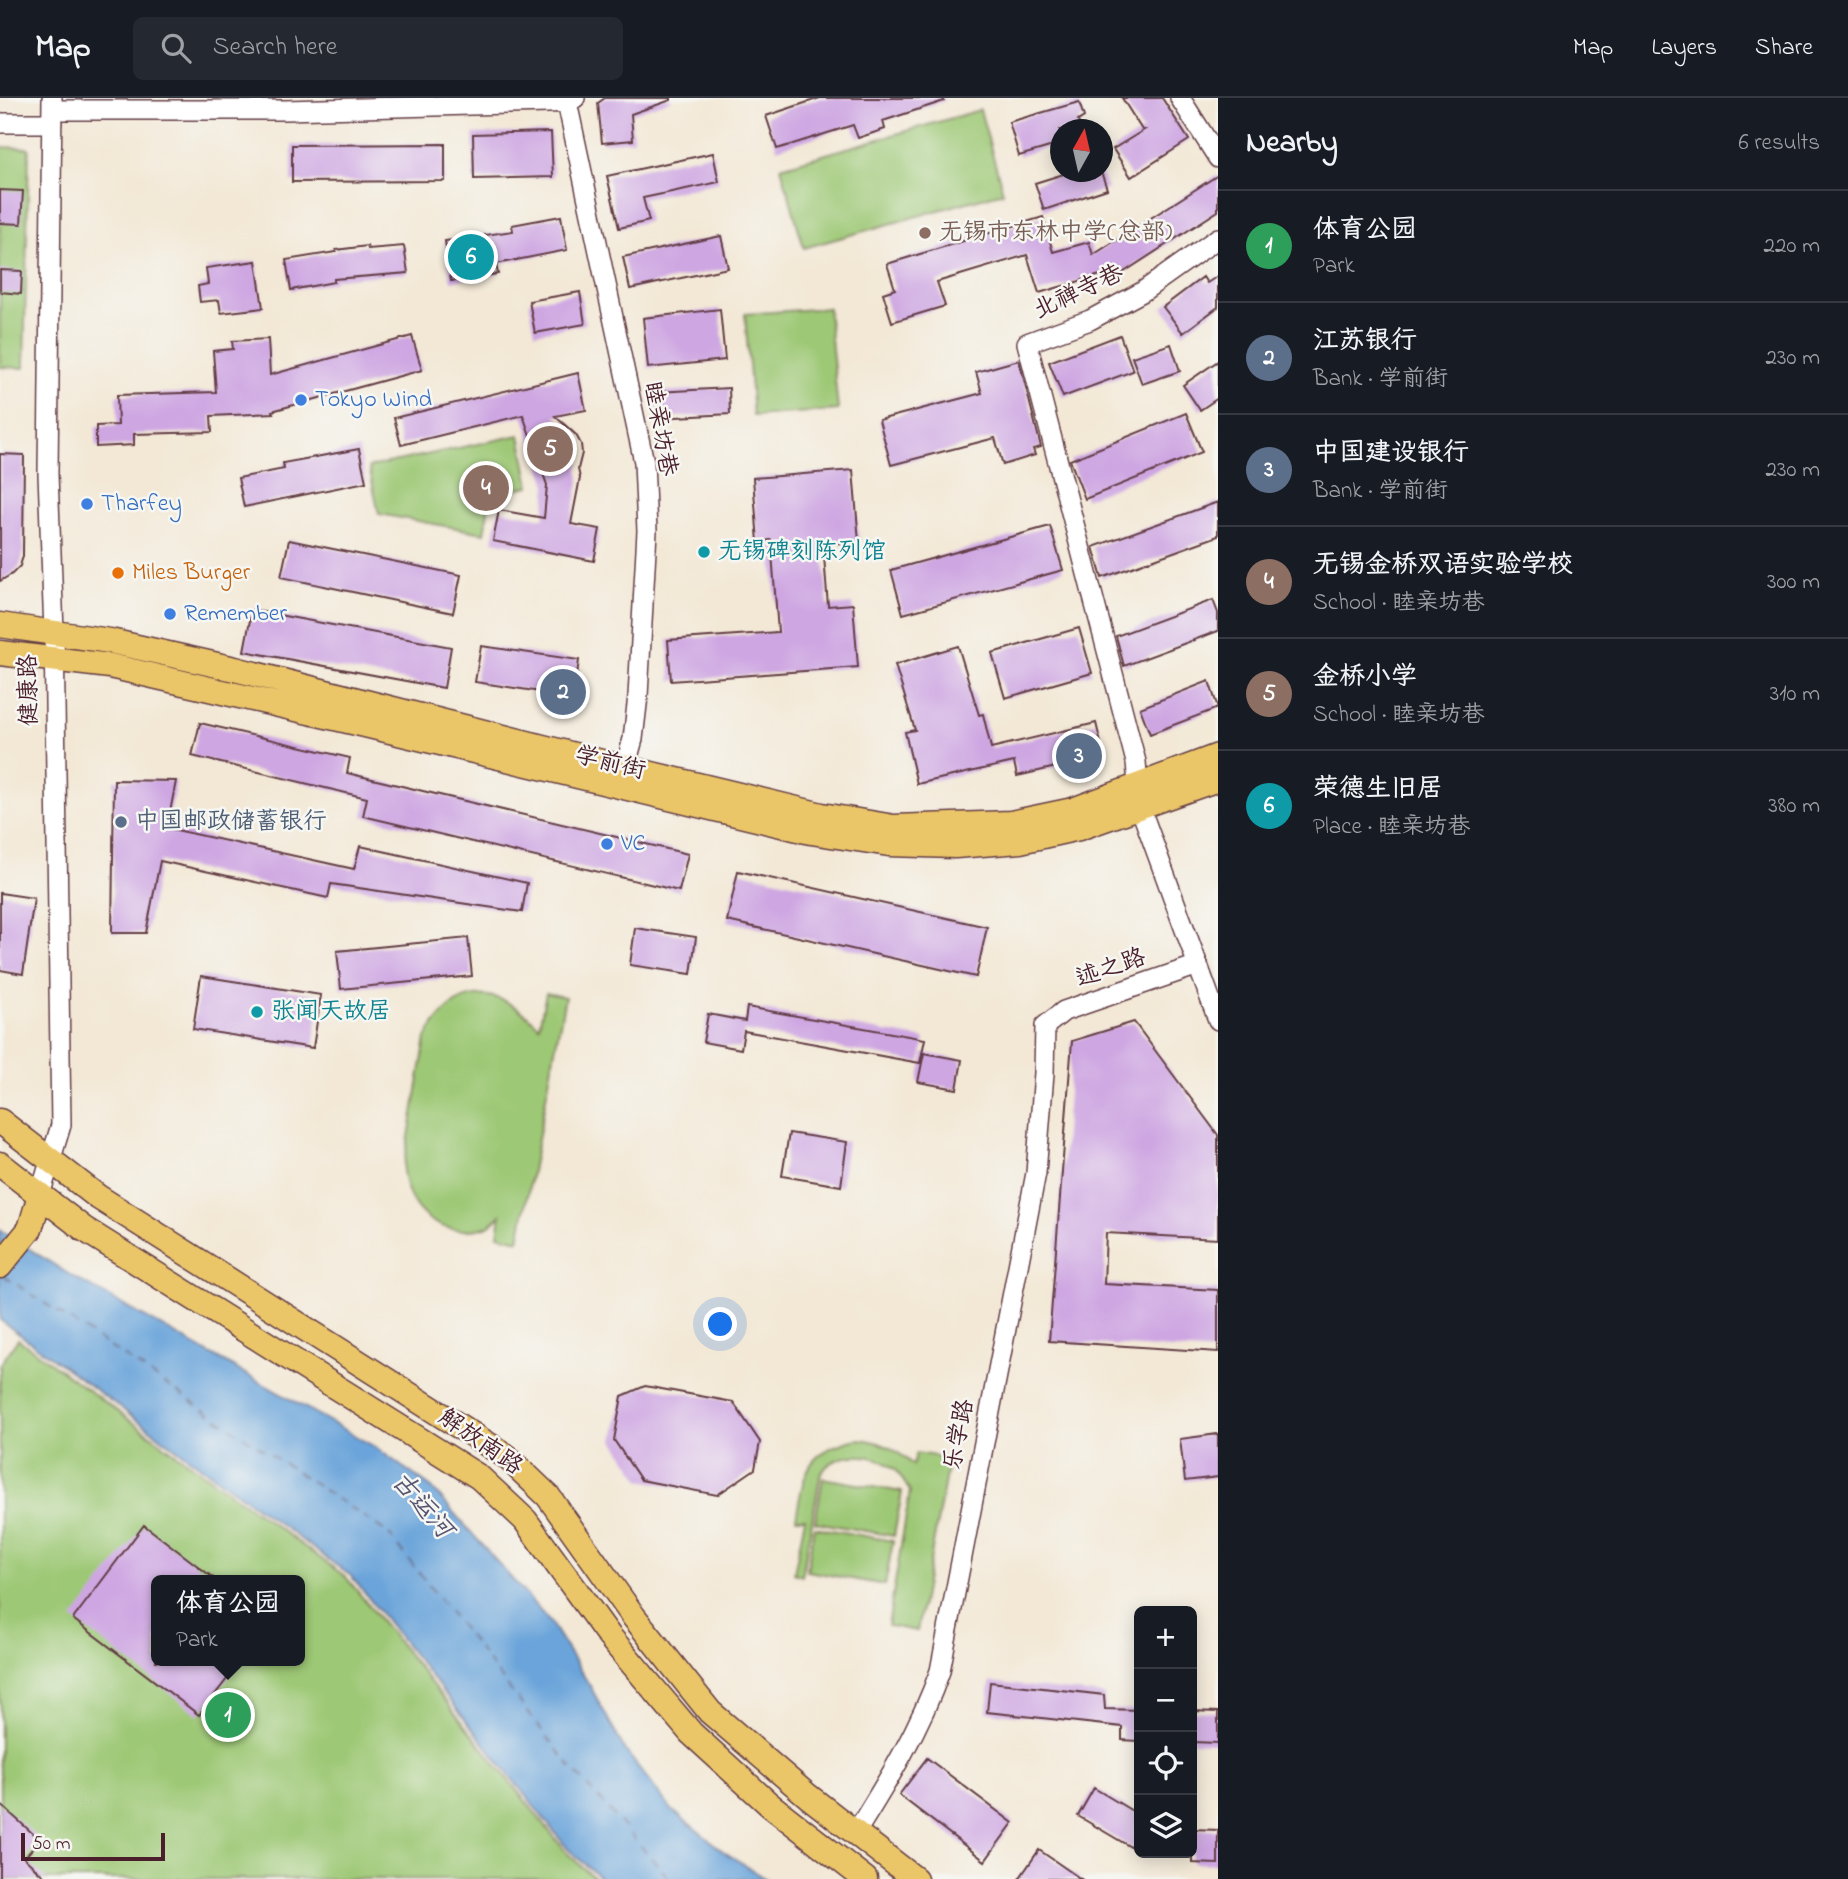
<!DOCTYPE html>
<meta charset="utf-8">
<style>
:root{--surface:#171b24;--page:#242831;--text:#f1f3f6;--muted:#9ea1a6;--line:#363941;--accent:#8c9099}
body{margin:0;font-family:"Indie Flower","LXGW WenKai TC",sans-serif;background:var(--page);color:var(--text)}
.controls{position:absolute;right:21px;bottom:21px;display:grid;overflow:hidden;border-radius:10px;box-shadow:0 4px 18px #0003}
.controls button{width:63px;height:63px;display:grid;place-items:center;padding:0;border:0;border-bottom:2px solid var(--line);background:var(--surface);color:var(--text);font:35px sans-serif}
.compass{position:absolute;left:1050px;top:21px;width:63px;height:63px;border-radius:50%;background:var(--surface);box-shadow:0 4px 18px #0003;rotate:8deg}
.scale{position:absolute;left:21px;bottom:18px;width:144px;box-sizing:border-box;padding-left:7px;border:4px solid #4a1f2b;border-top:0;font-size:19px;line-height:24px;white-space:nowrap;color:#4a1f2b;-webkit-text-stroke:5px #f6f6f2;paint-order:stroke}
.you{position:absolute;left:721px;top:1227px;width:24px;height:24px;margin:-18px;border:5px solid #fff;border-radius:50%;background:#1a73e8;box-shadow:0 0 0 10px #1a73e833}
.badge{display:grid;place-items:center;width:46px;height:46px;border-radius:50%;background:var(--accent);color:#fff;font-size:23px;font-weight:700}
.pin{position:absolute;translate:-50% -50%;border:4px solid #fff;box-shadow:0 2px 7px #0006}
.popup{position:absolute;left:151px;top:1477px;width:154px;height:91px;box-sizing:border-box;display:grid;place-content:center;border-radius:10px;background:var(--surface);filter:drop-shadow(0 2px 5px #0005);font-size:23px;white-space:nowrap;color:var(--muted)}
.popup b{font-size:26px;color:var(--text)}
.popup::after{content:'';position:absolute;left:50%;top:100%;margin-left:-14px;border:14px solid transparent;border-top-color:var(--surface)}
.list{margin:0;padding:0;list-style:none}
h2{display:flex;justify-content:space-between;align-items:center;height:91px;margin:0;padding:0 28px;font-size:30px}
h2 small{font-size:23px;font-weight:400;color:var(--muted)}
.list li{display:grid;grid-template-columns:46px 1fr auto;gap:21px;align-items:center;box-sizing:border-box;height:112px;padding:0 28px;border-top:2px solid var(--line)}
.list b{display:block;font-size:26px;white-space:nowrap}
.list p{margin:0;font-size:23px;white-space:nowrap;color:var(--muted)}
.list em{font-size:23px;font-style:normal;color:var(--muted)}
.icon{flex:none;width:38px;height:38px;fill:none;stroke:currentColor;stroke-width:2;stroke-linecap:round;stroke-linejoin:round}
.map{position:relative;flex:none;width:1218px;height:1781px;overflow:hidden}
header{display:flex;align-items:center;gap:42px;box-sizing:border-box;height:98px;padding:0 35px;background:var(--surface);border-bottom:2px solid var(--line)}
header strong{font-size:33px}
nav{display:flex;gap:38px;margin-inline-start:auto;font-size:24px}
.search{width:490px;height:63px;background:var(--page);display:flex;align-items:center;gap:18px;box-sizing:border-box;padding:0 24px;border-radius:10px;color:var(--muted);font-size:26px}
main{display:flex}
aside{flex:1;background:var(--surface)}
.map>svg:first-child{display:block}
.green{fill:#9dc875;stroke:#747450;stroke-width:2;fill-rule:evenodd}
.water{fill:#6aa4da;stroke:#5a6282;stroke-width:2}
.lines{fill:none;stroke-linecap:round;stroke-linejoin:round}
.ferry{stroke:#575471;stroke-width:2;stroke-dasharray:9 7;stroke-linecap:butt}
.building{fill:#cea6e2}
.minor-casing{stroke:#633d45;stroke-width:22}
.major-casing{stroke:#633d45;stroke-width:27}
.minor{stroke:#fff;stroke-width:19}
.major{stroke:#ebc669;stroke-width:24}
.education-dot{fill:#8d6e63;stroke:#f6f6f2;stroke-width:2.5}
.shop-dot{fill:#3f7fe0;stroke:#f6f6f2;stroke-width:2.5}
.culture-dot{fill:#0f9aa8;stroke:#f6f6f2;stroke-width:2.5}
.food-dot{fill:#e8710a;stroke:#f6f6f2;stroke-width:2.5}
.service-dot{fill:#5c6f8a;stroke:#f6f6f2;stroke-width:2.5}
.labels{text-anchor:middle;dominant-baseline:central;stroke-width:5;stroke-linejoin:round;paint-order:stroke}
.education-label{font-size:24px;fill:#785e54;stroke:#f6f6f2;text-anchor:start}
.street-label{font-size:24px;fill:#4a1f2b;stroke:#f6f6f2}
.shop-label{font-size:24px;fill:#366cbe;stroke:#f6f6f2;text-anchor:start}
.culture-label{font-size:24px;fill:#0d838f;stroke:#f6f6f2;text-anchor:start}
.food-label{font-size:24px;fill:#c56008;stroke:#f6f6f2;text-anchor:start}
.service-label{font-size:24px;fill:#4e5e75;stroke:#f6f6f2;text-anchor:start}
.water-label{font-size:26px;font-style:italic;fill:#575471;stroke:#f6f6f2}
</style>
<header>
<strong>Map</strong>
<div class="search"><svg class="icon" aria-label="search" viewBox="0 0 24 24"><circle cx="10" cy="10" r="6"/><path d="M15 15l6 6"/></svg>Search here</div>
<nav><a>Map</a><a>Layers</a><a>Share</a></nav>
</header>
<main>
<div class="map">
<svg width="1218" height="1781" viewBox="0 0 1218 1781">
<rect width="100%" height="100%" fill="#f6f6f2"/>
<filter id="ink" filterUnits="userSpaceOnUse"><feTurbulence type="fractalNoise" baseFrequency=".0143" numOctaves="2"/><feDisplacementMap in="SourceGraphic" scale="14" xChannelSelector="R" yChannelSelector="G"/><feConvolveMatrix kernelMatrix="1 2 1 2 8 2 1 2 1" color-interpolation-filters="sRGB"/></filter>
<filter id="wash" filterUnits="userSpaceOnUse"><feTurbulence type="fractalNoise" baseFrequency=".00686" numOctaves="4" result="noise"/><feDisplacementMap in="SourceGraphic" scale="28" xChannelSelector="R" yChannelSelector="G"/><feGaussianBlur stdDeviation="1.57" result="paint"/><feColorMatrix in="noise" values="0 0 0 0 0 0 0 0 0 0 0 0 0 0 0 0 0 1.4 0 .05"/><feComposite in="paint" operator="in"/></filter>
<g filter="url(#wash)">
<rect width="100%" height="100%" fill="#f3e8d6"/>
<!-- green -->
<path class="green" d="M980 12 1003 94 804 150 781 69Z
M0 49 29 50 24 270 0 269Z
M828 210 838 312 753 318 745 216Z
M520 337 530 388 491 396 484 435 379 416 369 369Z
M546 895 565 899 519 1142 498 1137 501 1117C497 1121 493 1125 488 1128 480 1132 471 1132 462 1132 427 1130 407 1106 403 1073L426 940C456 884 497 887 539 928Z
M18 1241 346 1479 567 1755 595 1781H0V1267ZM156 1482H300V1563H156Z
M857 1341C880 1342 896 1351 913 1367L916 1355 949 1360 917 1533 888 1528 910 1393C905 1386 900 1376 893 1370 872 1353 839 1353 821 1374L802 1478 794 1475 805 1420H796C805 1373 805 1353 857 1341Z
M823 1380 902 1394 894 1438 815 1424Z
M814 1429 893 1443 885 1487 807 1473Z"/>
<!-- water -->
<path class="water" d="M0 1132 70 1177 375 1349 432 1390 550 1524 590 1588 625 1652 672 1712 723 1753 766 1781H601L568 1751 351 1478 0 1222Z"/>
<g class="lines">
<!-- ferry -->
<path class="ferry" d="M4 1178 388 1435 569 1667 670 1781"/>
</g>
<g id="blocks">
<!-- building -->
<path class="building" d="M605 0H671V2L631 16 633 42 602 45 598 5Z
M820 0H943L944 3 883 23 885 31 858 40 853 27 777 51 766 18Z
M1122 0H1162L1189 42 1131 79 1113 51 1144 32H1142Z
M1079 4 1084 19 1078 23 1081 32H1060V46L1019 58 1009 24Z
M551 34 553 79 474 81 473 36Z
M445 46V83L292 84V47Z
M713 55 719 84 643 100 649 123 619 130 607 78Z
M1070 74H1101L1107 91 1044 112 1035 85Z
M1218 77V113L1118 178 1114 173 1039 195 1027 157 937 184 945 208 892 224 883 195 895 191 887 166 1043 119 1053 154 1089 144 1093 157Z
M0 92 23 93 21 126 0 125Z
M561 118 567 152 496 166 498 176 451 183 445 143 513 133 512 127Z
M721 138 728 170 630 191 623 159Z
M367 148 368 151 404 148 408 175 334 181V184L291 192 286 162 336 154V152Z
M256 163 263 210 221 215 219 202 200 204 198 188 208 186 206 170Z
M0 172 22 173 21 196 0 194Z
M1218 178V209L1183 235 1163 209 1203 179 1207 185Z
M580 194 585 226 535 235 529 203Z
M720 211 725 262 648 270 643 220Z
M1120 237 1133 273 1063 299 1049 264Z
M412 238 422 272 272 313 273 315 211 318 212 334 134 336V347L96 349V328L118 327 117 297 216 294 213 253 233 251 232 243 268 241 270 277Z
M1171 246 1180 273 1142 286 1132 259Z
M1019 262 1041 349 1033 351 1035 357 1003 367 995 340 891 367 879 322 982 295 976 274Z
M1218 263V300L1200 312 1183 287Z
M578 275 586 312 555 318 576 337 581 346 582 355 578 371 580 380 571 426 600 431 594 463 493 443 499 412 544 420 547 387 523 317 401 347 394 320Z
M729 290 730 316 658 320 657 294Z
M1186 315 1202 354 1085 401 1070 362Z
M359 351 366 384 244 409 238 380 284 371 283 365Z
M0 356 24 357 23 458 20 468 12 476 0 483Z
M853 372 859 444 823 446 828 508 853 506 858 569 671 583 668 542 778 534 771 442 758 444 753 380Z
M1218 404V438L1102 480 1093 449Z
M1050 428 1063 472 903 516 891 472Z
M289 442 461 477 453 515 281 479Z
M1213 502 1218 515V533L1124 568 1116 538Z
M252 512 451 549 444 590 244 553Z
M1079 530 1092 575 1005 600 992 555Z
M481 548 579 562 574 599 475 584Z
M958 548 979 617 983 616 991 650 1096 625 1104 658 1017 678 1014 664 917 686 905 634 915 632 895 567Z
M1209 583 1218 610 1150 636 1140 610Z
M200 625 350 660 347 675 688 756 679 793 363 718 367 700 192 658Z
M114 682 176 683 167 730 354 771 360 748 527 785 522 814 331 786 328 800 160 763 146 835H112Z
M738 773 987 829 976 879 727 823Z
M0 795 34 800 23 876 0 872Z
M635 830 696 839 691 876 630 867Z
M468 840 472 878 341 891 337 853Z
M201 878 321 897 313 950 193 931Z
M747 909 925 941 920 965 744 933 741 951 703 944 708 916 745 923Z
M1134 924 1218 1037V1141L1106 1135 1104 1186 1218 1192V1254L1049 1243 1072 943Z
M924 955 962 962 957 991 918 984Z
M789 1035 847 1044 841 1088 782 1078Z
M645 1288 733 1304 760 1344 755 1371 717 1397 641 1382 614 1342 622 1298Z
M1218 1336V1379L1185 1383 1180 1341Z
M144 1427 216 1482H156V1563H241L199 1617 73 1521Z
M990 1584 1104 1597 1105 1611 1139 1612V1643L1122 1642V1629L987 1614Z
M1192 1613 1218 1614V1645L1192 1644Z
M927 1660 1013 1725 985 1763 899 1697Z
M1094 1690 1139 1717V1754L1078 1718Z
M0 1706 40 1742 24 1760 47 1781H0Z
M1192 1731 1218 1732V1766L1192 1765Z
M1039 1752 1081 1781H1019Z"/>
</g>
</g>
<g filter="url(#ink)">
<use href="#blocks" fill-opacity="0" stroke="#633d45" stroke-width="2"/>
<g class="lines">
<defs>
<path id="minor" d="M1180 0 1218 60
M567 4 644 364 647 433 638 598 633 641 625 670
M52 12H285L549 5 567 4 575 0
M0 25H52
M1218 140 1142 194 1090 222 1027 245 1136 664 1140 709 1218 922
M40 1097 61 1027 54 534 48 376 52 0
M856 1734C888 1683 920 1630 940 1573L1036 1075 1044 975 1045 928 1064 913 1198 867"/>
<path id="major" d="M0 527 110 543 235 571 602 664 822 717 894 729 1011 725 1073 712 1218 658
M0 555 110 568 361 626 811 734 889 746 955 748 1020 743 1079 730 1218 681
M0 1023 98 1099 506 1358 548 1398 634 1519 710 1614 808 1698 915 1781
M0 1066 84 1131 479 1379 525 1422 609 1538 691 1635 770 1707 865 1781
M0 1168 30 1131 40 1097"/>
</defs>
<!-- minor casing -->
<use href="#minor" class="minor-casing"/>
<!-- major casing -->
<use href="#major" class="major-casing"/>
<!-- minor -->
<use href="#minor" class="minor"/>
<!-- major -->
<use href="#major" class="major"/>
</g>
</g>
<!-- markers -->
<circle class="education-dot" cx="925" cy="135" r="7"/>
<g class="shop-dot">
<circle cx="301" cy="302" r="7"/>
<circle cx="87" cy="406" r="7"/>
<circle cx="170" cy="516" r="7"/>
<circle cx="607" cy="746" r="7"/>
</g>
<g class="culture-dot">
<circle cx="704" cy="454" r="7"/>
<circle cx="257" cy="914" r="7"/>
</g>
<circle class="food-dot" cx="118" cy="475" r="7"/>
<circle class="service-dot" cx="121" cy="724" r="7"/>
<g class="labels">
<!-- education labels -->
<g class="education-label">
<text x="939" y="135">无锡市东林中学(总部)</text>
</g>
<!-- street labels -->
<g class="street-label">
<text transform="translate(1079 195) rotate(-25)">北禅寺巷</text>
<text transform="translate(659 331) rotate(80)">睦亲坊巷</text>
<text transform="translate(30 592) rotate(-91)">健康路</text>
<text transform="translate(610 666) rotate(14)">学前街</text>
<text transform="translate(1111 871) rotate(-19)">述之路</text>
<text transform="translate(960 1337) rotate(-79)">乐学路</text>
<text transform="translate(480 1345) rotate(35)">解放南路</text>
</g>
<!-- shop labels -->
<g class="shop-label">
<text x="315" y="302">Tokyo Wind</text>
<text x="101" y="406">Tharfey</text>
<text x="184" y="516">Remember</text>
<text x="621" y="746">VC</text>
</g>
<!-- culture labels -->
<g class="culture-label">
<text x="718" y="454">无锡碑刻陈列馆</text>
<text x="271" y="914">张闻天故居</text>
</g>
<!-- food labels -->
<g class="food-label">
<text x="132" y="475">Miles Burger</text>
</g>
<!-- service labels -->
<g class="service-label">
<text x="135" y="724">中国邮政储蓄银行</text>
</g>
<!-- water labels -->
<g class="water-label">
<text transform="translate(421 1408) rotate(49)">古运河</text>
</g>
</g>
</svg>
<div class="controls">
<button>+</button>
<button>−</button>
<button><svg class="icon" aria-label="locate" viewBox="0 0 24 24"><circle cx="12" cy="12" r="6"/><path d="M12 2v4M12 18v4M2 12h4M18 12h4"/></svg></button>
<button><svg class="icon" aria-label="layers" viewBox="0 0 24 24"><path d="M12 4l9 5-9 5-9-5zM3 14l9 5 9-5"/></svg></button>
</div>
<svg class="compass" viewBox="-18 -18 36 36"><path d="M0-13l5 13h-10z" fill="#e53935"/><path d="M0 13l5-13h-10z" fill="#9ea1a6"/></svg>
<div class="scale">50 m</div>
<div class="you"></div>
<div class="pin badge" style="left:228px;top:1617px;background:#2e9e5b">1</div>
<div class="popup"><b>体育公园</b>Park</div>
<div class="pin badge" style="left:563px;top:594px;background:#5c6f8a">2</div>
<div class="pin badge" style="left:1079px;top:658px;background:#5c6f8a">3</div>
<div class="pin badge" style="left:486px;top:390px;background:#8d6e63">4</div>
<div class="pin badge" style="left:550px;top:351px;background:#8d6e63">5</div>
<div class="pin badge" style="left:471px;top:159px;background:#0f9aa8">6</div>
</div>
<aside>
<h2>Nearby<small>6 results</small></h2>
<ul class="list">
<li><span class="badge" style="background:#2e9e5b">1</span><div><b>体育公园</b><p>Park</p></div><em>220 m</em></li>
<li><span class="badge" style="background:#5c6f8a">2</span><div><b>江苏银行</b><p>Bank · 学前街</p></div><em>230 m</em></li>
<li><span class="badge" style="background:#5c6f8a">3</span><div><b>中国建设银行</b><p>Bank · 学前街</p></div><em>230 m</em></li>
<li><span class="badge" style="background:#8d6e63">4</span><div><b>无锡金桥双语实验学校</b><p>School · 睦亲坊巷</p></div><em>300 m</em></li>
<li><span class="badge" style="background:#8d6e63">5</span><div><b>金桥小学</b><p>School · 睦亲坊巷</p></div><em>310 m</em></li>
<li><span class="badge" style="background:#0f9aa8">6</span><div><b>荣德生旧居</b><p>Place · 睦亲坊巷</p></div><em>380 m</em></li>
</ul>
</aside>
</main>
